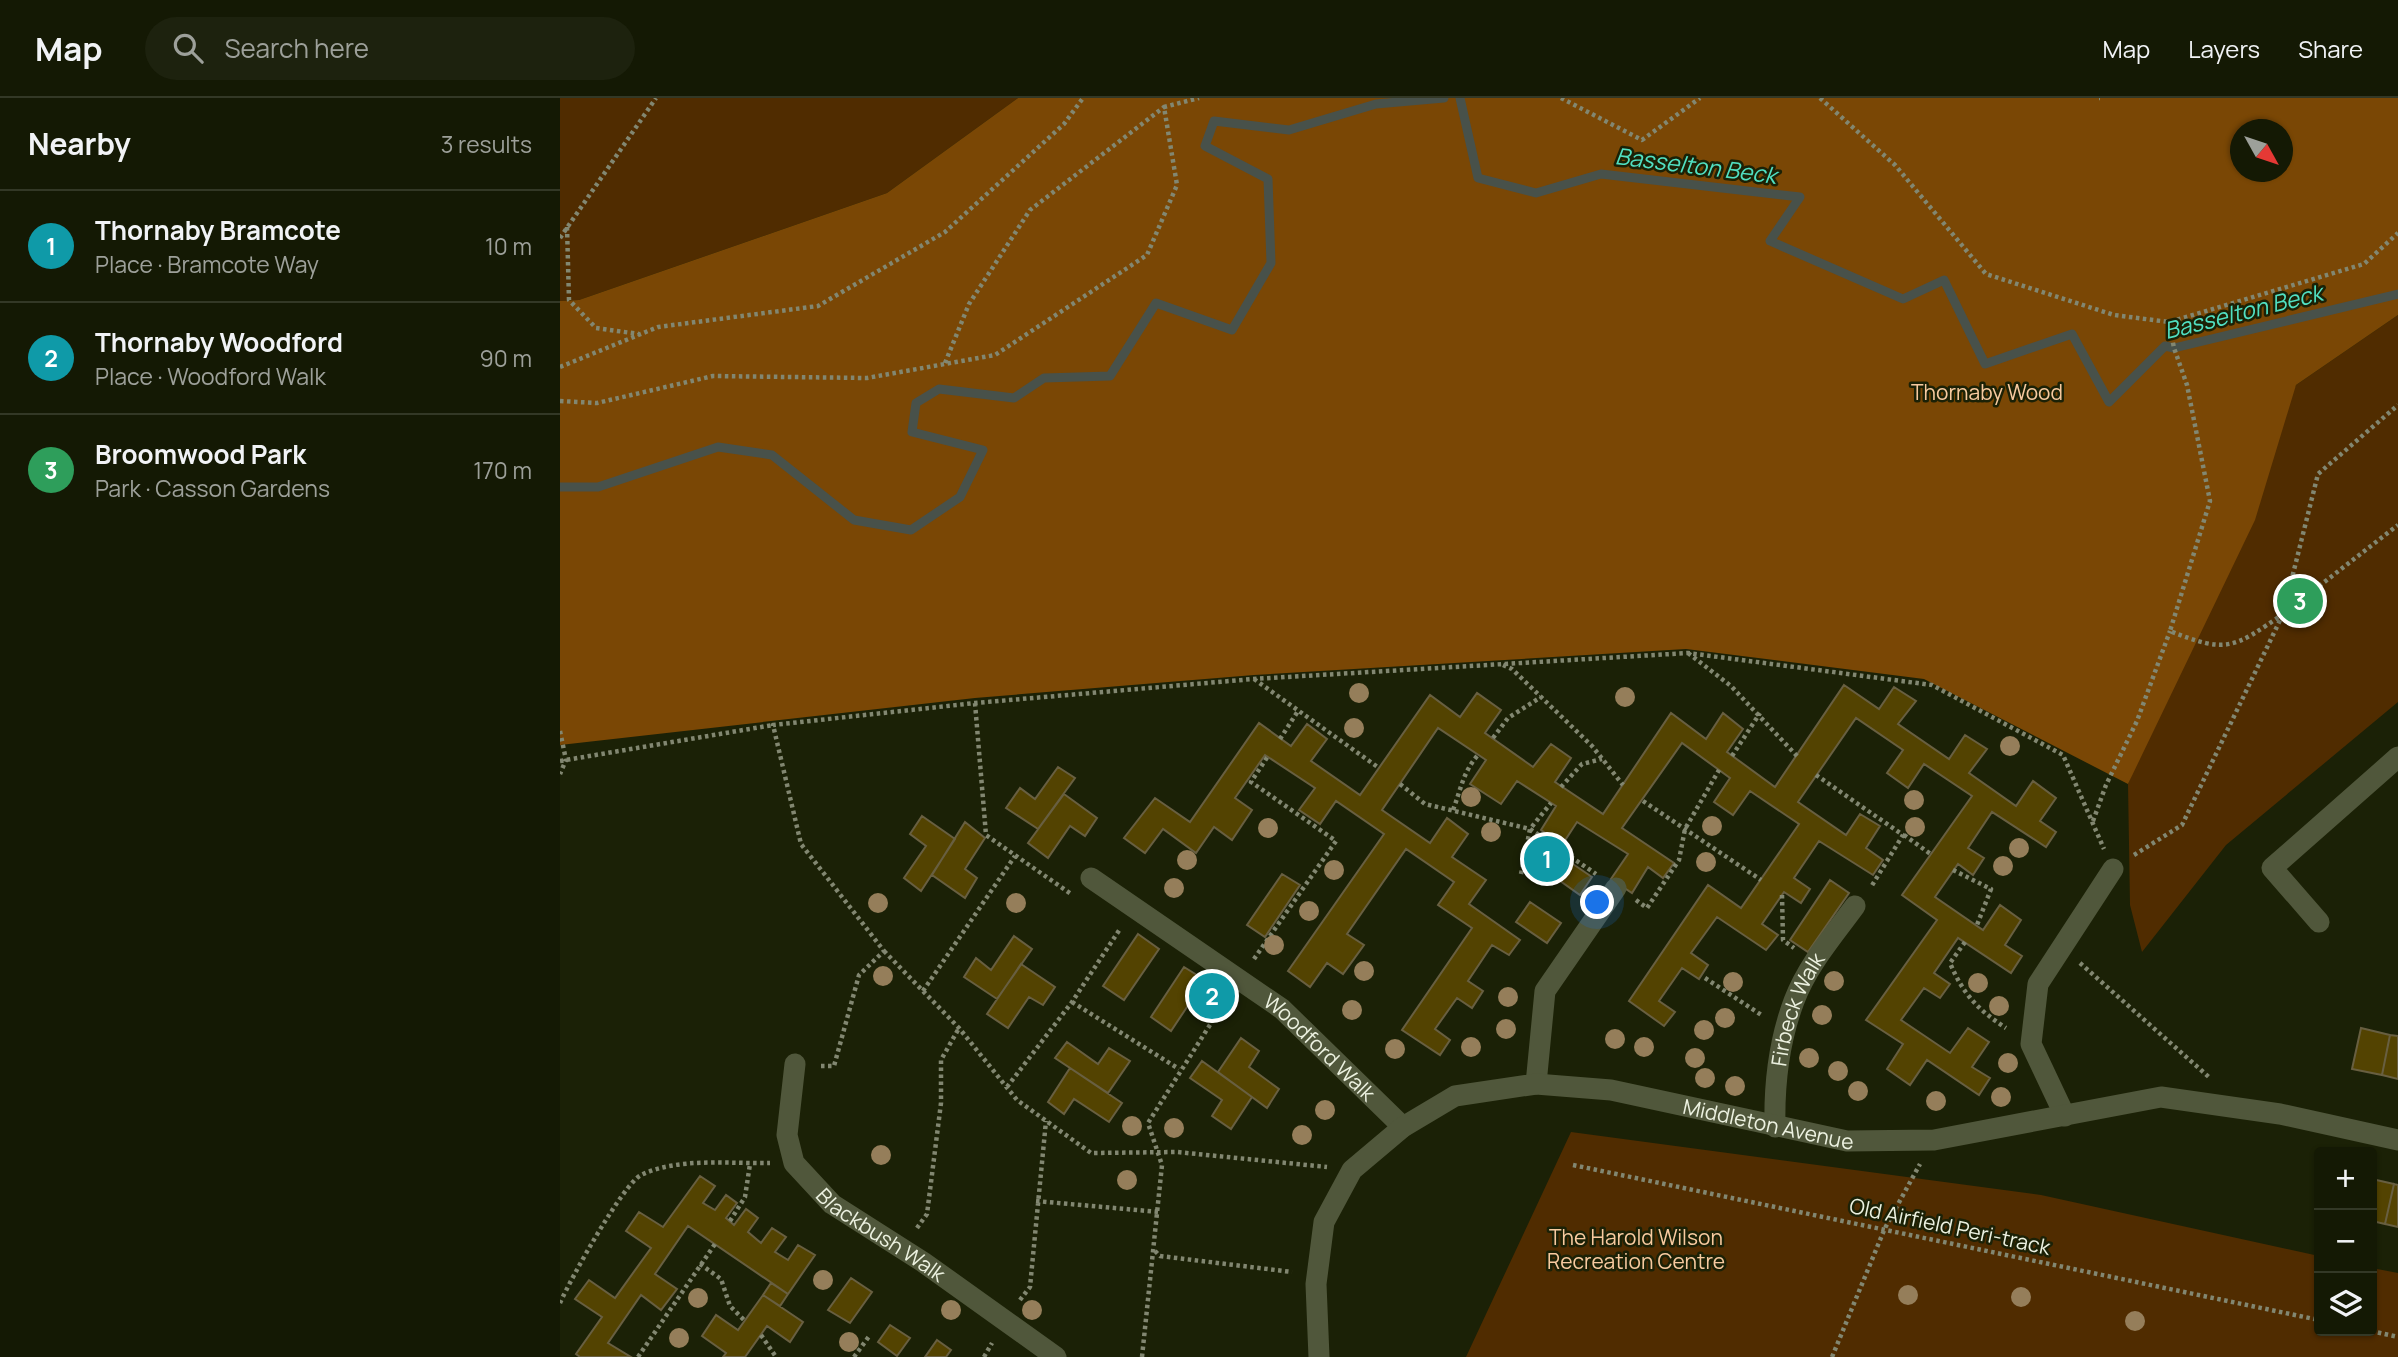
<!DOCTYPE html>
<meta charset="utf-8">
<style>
:root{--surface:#141904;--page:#1d220e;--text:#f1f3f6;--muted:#9da09a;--line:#333826;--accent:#d93025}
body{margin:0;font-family:Manrope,sans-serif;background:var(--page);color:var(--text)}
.controls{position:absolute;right:21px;bottom:21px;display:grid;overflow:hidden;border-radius:7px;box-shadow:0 2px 5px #0004}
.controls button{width:63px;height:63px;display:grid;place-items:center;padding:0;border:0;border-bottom:2px solid var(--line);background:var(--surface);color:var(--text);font:35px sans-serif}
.compass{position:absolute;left:1670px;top:21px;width:63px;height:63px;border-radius:50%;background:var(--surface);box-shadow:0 2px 5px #0004;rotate:130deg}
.you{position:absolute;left:1038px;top:805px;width:24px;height:24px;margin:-18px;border:5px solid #fff;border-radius:50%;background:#1a73e8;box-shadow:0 0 0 10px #1a73e833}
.badge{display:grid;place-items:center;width:46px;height:46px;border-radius:50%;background:var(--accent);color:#fff;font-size:23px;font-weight:700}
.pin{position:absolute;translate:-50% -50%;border:4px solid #fff;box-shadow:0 2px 7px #0006}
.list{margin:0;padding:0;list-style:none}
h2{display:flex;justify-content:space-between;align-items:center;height:91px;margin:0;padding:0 28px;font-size:30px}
h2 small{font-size:23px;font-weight:400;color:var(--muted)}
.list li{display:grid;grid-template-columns:46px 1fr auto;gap:21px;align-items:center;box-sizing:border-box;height:112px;padding:0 28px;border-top:2px solid var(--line)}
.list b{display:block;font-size:26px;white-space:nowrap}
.list p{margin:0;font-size:23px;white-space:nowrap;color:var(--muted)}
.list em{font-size:23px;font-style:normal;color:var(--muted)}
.icon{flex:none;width:38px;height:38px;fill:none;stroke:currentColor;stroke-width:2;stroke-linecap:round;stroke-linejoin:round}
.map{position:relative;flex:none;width:1838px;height:1259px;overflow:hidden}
header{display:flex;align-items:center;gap:42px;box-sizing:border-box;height:98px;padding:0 35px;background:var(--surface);border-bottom:2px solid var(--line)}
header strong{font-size:33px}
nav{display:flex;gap:38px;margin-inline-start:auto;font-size:24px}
.search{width:490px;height:63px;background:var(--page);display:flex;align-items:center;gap:18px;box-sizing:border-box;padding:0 24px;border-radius:38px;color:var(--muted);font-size:26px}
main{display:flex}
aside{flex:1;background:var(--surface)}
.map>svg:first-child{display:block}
.green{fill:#502c00}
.forest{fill:#7a4705;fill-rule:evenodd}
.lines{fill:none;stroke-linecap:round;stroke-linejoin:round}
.stream{stroke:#48514a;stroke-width:9}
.building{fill:#534301;stroke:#685f41;stroke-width:2}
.path{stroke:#828771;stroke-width:4.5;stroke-dasharray:3.5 3.5;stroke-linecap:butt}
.minor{stroke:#50573b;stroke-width:21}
.tree{fill:#957e5a}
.labels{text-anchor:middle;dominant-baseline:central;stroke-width:5;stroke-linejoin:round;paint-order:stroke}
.park-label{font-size:21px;fill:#f8ca9f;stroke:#1b2106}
.street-label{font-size:21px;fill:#ecf1e0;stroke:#1b2106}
.water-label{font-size:23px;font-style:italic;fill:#51e0c2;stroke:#1b2106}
</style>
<header>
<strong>Map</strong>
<div class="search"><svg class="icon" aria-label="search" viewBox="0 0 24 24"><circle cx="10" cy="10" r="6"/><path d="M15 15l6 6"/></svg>Search here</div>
<nav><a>Map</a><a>Layers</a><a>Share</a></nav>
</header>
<main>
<aside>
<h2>Nearby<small>3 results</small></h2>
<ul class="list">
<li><span class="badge" style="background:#0f9aa8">1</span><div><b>Thornaby Bramcote</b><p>Place · Bramcote Way</p></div><em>10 m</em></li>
<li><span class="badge" style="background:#0f9aa8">2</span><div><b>Thornaby Woodford</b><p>Place · Woodford Walk</p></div><em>90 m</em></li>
<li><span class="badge" style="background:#2e9e5b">3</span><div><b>Broomwood Park</b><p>Park · Casson Gardens</p></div><em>170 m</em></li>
</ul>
</aside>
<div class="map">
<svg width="1838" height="1259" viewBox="0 0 1838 1259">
<rect width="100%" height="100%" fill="#1b2106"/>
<!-- green -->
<path class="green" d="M0 0H458L327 95 19 202 0 203Z
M1838 217V604L1666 747 1582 854 1570 807 1568 686 1682 401 1736 287Z
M1011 1034 1481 1097 1759 1158V1233H1812V1170L1838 1175V1259H906Z"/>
<!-- forest -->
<path class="forest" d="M458 0H1838V217L1736 287 1695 422 1568 686 1364 581 1126 551 694 577 415 600 0 647V203L19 202 327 95ZM1680 32H1722V74H1680Z"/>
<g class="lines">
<!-- stream -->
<path class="stream" d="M900 0 918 80 976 95 1041 76 1240 99 1210 143 1343 201 1384 182 1425 266 1512 236 1549 304 1605 248 1614 250 1838 196
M0 389H38L158 349 212 357 294 422 351 432 400 399 423 352 352 334 356 305 379 291 454 300 484 280 550 278 596 205 672 232 711 165 708 81 645 48 654 23 729 32 816 6 884 0"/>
</g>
<!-- building -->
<path class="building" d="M1284 587 1319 611 1334 589 1356 603 1338 626 1389 661 1405 637 1427 651 1409 675 1456 708 1473 683 1496 700 1480 723 1496 734 1486 749 1432 714 1408 750 1424 760 1413 777 1398 766 1375 799 1423 832 1440 807 1461 822 1445 847 1462 858 1451 875 1398 840 1374 875 1390 886 1380 900 1364 890 1341 922 1390 955 1408 930 1429 944 1412 969 1430 980 1419 997 1367 962 1350 987 1327 971 1343 946 1306 922 1377 822 1342 797 1412 698 1364 666 1348 690 1327 675 1343 652 1296 620 1238 704 1286 737 1300 716 1320 728 1306 750 1323 762 1313 777 1259 743 1234 780 1250 791 1241 805 1224 794 1202 826 1218 837 1206 852 1157 819 1131 855 1148 867 1139 881 1122 870 1099 903 1115 914 1104 928 1069 903 1148 787 1181 810 1239 726 1190 693 1173 717 1154 704 1170 680 1122 645 1062 730 1114 765 1103 780 1088 769 1072 795 1051 781 1068 756 1017 724 1002 747 981 732 996 708 957 683 941 706 910 686 926 662 878 630 822 712 870 745 887 720 908 736 892 759 926 782 909 806 960 842 949 857 932 847 908 883 923 893 912 910 897 900 875 931 890 942 880 957 842 932 912 830 878 807 894 784 846 751 787 836 804 847 783 876 767 865 750 889 728 873 824 736 776 703 760 726 739 712 755 690 705 657 675 700 692 712 672 742 654 729 636 755 603 731 585 755 564 740 595 700 630 724 699 625 731 648 747 626 767 641 751 663 800 697 870 597 900 619 917 595 941 612 925 635 973 669 991 646 1011 660 995 684 1043 716 1111 615 1146 641 1163 615 1183 631 1167 654 1215 689Z
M498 669 515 680 478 731 446 710 460 690 475 701Z
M504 696 537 720 525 738 510 728 488 760 468 745Z
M362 718 395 741 361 793 344 780 366 748 350 736Z
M405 724 425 740 405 771 417 780 405 800 372 777Z
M984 748 1001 758 989 775 973 763Z
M1001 758 1032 779 1020 797 989 775Z
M722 776 740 787 705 839 687 827Z
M1270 782 1289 795 1248 854 1230 842Z
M970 804 1001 825 987 845 956 824Z
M578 836 599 851 564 902 543 888Z
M454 838 472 851 437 901 404 879 416 860 431 872Z
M461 866 495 889 483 907 469 899 448 930 427 916Z
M624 869 645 882 611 933 591 919Z
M649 887 663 897 655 909 641 899Z
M1801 930 1830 937 1822 977 1792 971Z
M1830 937 1838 938V981L1822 977Z
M681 940 699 953 689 969 719 991 707 1010 658 974Z
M507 944 538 966 549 950 570 963 548 995 495 960Z
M642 963 692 999 671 1031 652 1018 662 1002 630 980Z
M510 970 562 1005 549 1024 514 1001 504 1016 488 1004Z
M140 1078 155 1088 143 1105 155 1112 166 1097 177 1105 166 1120 174 1127 186 1111 198 1120 188 1134 201 1145 212 1130 226 1139 215 1154 228 1162 238 1147 255 1157 228 1196 128 1128 95 1176 117 1191 101 1212 81 1197 48 1245 71 1259H20L16 1256 42 1219 15 1201 29 1182 55 1200 91 1150 66 1133 79 1114 103 1129Z
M1812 1081 1834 1086 1825 1126 1812 1123Z
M1834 1086 1838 1087V1129L1825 1126Z
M291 1180 312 1194 290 1225 268 1212Z
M211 1185 228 1196 220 1208 203 1197Z
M203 1197 243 1224 230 1244 207 1228 185 1259H163L166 1255 142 1238 156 1217 178 1232Z
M330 1227 350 1240 337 1258 318 1244Z
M377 1242 391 1252 386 1259H365Z"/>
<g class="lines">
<!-- path -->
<path class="path" d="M1001 0 1082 42 1140 0
M1260 0 1335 67 1426 176 1554 217 1609 224 1804 166 1838 135
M1539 0H1540
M7 129 9 202 36 230 79 236
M0 140 96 0
M1609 224 1614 250 1627 287 1650 403 1610 533C1667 556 1674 550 1723 516L1758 376 1838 307
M385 265 409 206 470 112 604 9
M0 269 98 229 258 208 385 134 504 26 523 0
M0 303 37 305 153 278 307 280 435 257 587 157 617 87 604 9 639 0
M1128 555 1171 588 1237 658
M943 567 952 571 1032 648 1063 687
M694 581 819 670
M415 605 426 737 511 796
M0 633 6 662 0 676
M933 640 948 620 981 599
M720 641 738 613
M1172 658 1200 615
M0 663 213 627
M1256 677 1343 737 1311 789
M840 686 865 706 970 731 1036 776
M1001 689 1022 666 1042 661
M1083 703 1201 782
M893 712C901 691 903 674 918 657
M1533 723 1546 687 1577 623 1610 533
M1344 737 1372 757
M1574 757 1622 727 1723 516 1838 427
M1393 772 1431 791 1417 827
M961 776 970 731 991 705
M1222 797 1223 842 1234 850
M1076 802 1087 810 1119 762 1125 731 1159 672
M1405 844 1390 865C1403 896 1418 912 1446 930
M324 853 399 930 457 1002 531 1055 617 1054 767 1069
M694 861 776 743 691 684 708 658
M1520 865 1650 980
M1145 880 1203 918
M363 893 455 758
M512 904 619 971
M261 968H274L299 877 324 853 241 746 213 627 415 605 693 581 1128 555 1372 587 1503 657 1544 751
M447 989 512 904 560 831
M1013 1067 1759 1222
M476 1103 599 1114
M170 1123 185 1099 190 1066
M357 1130 367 1116 381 1005V962L399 930
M595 1153 600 1158 732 1174
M140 1166 161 1181 170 1208 185 1223
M460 1202 470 1189 486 1023
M0 1205C10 1182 63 1086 81 1077 118 1059 170 1066 210 1065
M1811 1233 1838 1239
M201 1237 216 1259
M78 1259 155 1146
M294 1259 310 1237
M424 1259 432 1245
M582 1259 602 1067 588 1025 665 903
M1272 1259 1325 1130 1360 1066"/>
<!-- minor -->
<g class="minor">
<path id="s1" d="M531 780 722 911 843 1029"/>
<path d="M1759 824 1712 770 1838 659"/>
<path id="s2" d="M235 966 227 1037 234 1065 272 1106 363 1164 496 1259"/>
<path d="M976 986 985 893 1056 790"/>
<path d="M1505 1018 1471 946 1478 886 1553 771"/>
<path id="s3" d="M1215 1029C1214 987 1219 943 1234 903 1247 868 1273 838 1295 808"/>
<path id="s4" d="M759 1259 756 1186 764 1124 792 1072 843 1029 895 998 976 986 1051 992 1287 1043 1374 1042 1601 999 1720 1016 1838 1042"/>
</g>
</g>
<!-- trees -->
<g class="tree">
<circle cx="799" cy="595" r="10"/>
<circle cx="1065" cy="599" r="10"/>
<circle cx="794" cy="630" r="10"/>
<circle cx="1450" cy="648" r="10"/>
<circle cx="911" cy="699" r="10"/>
<circle cx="1354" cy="702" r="10"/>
<circle cx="1152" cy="728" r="10"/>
<circle cx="1355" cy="729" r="10"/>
<circle cx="708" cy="730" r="10"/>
<circle cx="931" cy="734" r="10"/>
<circle cx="1459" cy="750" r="10"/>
<circle cx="627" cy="762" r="10"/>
<circle cx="1146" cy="764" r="10"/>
<circle cx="1443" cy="768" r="10"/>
<circle cx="774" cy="772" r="10"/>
<circle cx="614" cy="790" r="10"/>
<circle cx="318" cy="805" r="10"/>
<circle cx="456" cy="805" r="10"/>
<circle cx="749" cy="813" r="10"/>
<circle cx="714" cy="847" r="10"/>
<circle cx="804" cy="873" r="10"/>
<circle cx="323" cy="878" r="10"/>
<circle cx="1274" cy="883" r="10"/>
<circle cx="1173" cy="884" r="10"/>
<circle cx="1418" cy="885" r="10"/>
<circle cx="948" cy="899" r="10"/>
<circle cx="1439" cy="908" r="10"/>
<circle cx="792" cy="912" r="10"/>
<circle cx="1262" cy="917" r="10"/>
<circle cx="1165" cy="920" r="10"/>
<circle cx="946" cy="931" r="10"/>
<circle cx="1144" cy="932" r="10"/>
<circle cx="1055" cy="941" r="10"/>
<circle cx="911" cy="949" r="10"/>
<circle cx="1084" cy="949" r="10"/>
<circle cx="835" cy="951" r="10"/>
<circle cx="1135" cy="960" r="10"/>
<circle cx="1249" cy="960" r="10"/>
<circle cx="1448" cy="965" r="10"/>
<circle cx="1278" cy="973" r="10"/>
<circle cx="1145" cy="980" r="10"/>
<circle cx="1175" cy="988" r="10"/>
<circle cx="1298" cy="993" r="10"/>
<circle cx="1441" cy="999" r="10"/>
<circle cx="1376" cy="1003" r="10"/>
<circle cx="765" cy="1012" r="10"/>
<circle cx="572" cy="1028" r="10"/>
<circle cx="614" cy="1030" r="10"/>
<circle cx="742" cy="1037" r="10"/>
<circle cx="321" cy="1057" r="10"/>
<circle cx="567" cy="1082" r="10"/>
<circle cx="263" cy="1182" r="10"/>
<circle cx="1348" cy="1197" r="10"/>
<circle cx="1461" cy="1199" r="10"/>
<circle cx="138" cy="1200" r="10"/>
<circle cx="391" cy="1212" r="10"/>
<circle cx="472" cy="1212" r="10"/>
<circle cx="1575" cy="1223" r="10"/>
<circle cx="119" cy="1240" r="10"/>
<circle cx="289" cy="1244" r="10"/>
</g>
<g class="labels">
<!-- park labels -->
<g class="park-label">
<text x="1427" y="294">Thornaby Wood</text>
<text x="1076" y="1139">The Harold Wilson<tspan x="1076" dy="24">Recreation Centre</tspan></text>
</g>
<!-- street labels -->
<g class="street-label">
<text stroke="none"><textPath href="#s3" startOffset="121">Firbeck Walk</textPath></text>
<text stroke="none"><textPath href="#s1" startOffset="285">Woodford Walk</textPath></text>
<text stroke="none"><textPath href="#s4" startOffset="640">Middleton Avenue</textPath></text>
<text transform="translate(1390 1128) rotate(12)">Old Airfield Peri-track</text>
<text stroke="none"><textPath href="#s2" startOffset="214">Blackbush Walk</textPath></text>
</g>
<!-- water labels -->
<g class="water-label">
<text transform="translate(1136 67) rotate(7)">Basselton Beck</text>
<text transform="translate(1683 213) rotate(-14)">Basselton Beck</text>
</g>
</g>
</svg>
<div class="controls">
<button>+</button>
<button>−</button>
<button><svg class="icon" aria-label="layers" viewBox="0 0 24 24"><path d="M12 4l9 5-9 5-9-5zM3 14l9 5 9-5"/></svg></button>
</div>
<svg class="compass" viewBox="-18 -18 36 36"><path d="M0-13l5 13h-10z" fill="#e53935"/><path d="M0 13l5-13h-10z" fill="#9da09a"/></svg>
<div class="you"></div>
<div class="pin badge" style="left:987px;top:761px;background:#0f9aa8">1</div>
<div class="pin badge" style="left:652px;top:898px;background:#0f9aa8">2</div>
<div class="pin badge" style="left:1740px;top:503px;background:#2e9e5b">3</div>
</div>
</main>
